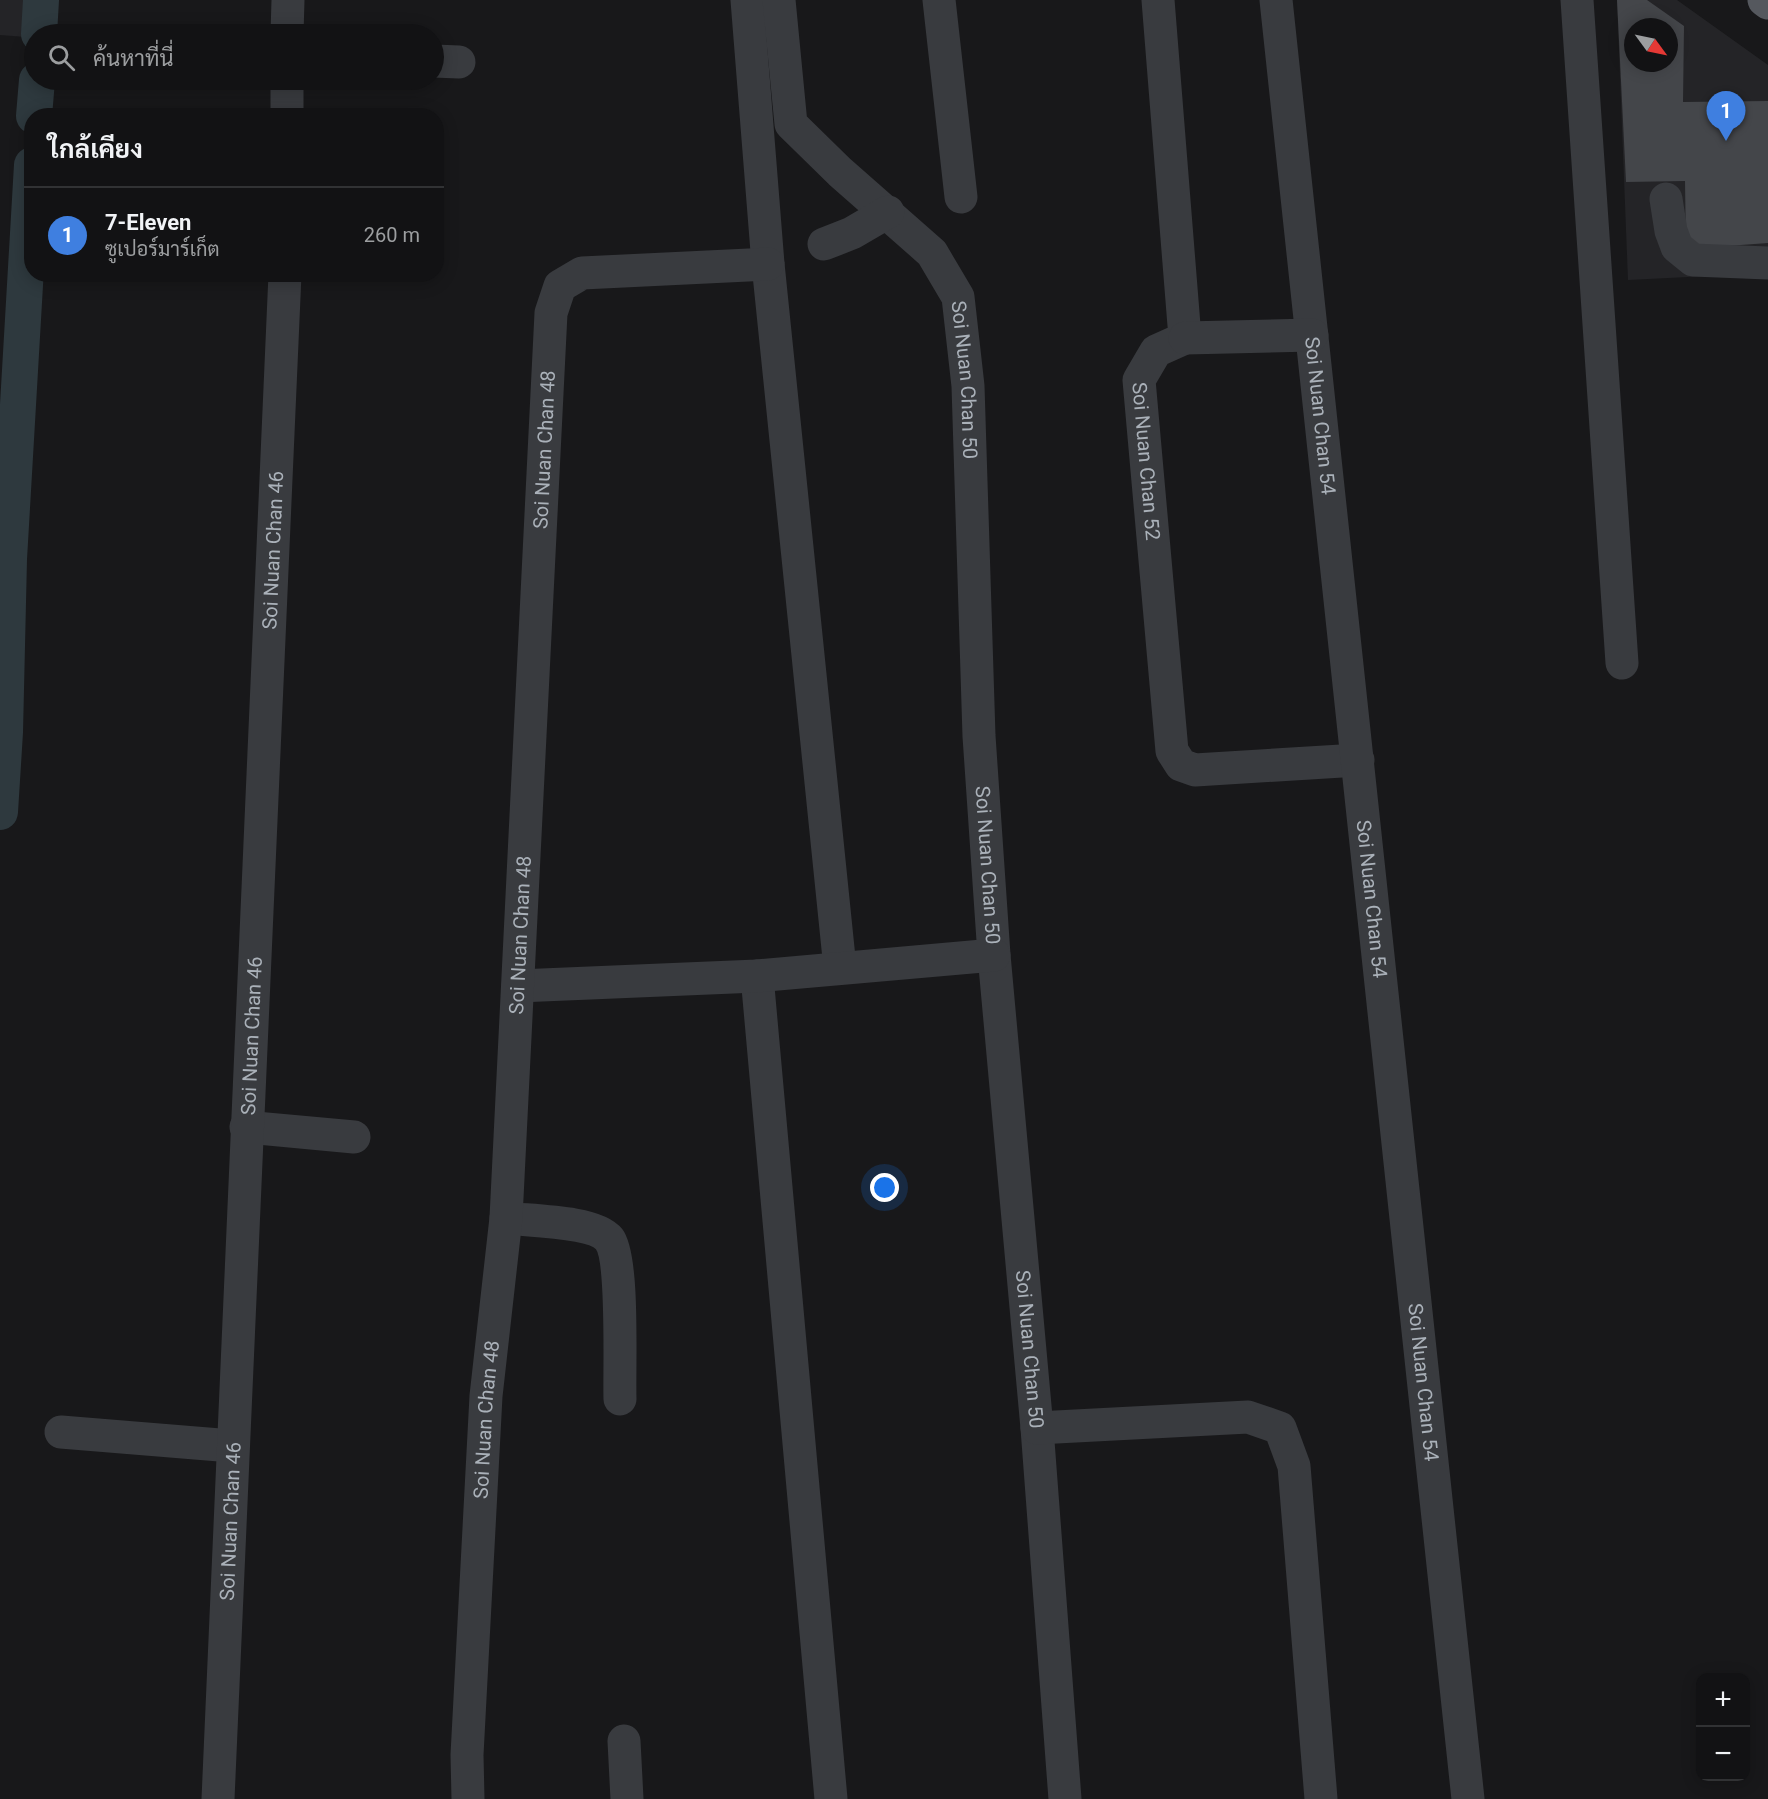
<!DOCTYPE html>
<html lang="th">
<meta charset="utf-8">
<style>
:root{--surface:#121214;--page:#1b1b1d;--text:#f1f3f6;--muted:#9c9ea0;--line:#313234;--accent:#f09939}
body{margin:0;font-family:Roboto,Sarabun,sans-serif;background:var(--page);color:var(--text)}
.controls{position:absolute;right:18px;bottom:18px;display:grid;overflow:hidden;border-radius:12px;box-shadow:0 3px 15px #0003}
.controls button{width:54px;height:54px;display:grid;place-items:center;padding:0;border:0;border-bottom:2px solid var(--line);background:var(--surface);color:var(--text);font:30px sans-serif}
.compass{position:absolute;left:1624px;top:18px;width:54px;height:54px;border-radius:50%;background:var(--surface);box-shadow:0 3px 15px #0003;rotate:123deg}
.you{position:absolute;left:885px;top:1188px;width:21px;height:21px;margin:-15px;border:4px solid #fff;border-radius:50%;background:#1a73e8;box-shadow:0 0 0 9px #1a73e833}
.badge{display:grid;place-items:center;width:39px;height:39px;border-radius:50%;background:var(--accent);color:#fff;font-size:20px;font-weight:700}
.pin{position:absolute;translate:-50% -50px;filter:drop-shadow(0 2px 3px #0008)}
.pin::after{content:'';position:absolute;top:32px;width:21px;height:18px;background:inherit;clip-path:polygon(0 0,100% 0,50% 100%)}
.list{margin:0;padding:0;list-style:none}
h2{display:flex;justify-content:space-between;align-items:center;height:78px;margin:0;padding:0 24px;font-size:26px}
h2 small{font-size:20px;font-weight:400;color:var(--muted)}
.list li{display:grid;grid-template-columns:39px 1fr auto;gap:18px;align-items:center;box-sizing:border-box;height:96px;padding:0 24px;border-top:2px solid var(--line)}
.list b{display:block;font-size:22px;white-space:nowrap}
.list p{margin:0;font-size:20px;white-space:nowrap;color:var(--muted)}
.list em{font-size:20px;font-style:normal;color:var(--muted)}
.icon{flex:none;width:33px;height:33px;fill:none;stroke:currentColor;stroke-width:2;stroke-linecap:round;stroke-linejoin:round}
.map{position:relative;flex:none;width:1768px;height:1799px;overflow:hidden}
.search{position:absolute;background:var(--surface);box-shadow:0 3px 15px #0003;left:24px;top:24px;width:420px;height:66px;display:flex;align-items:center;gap:15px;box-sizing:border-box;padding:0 21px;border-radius:33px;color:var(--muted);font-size:22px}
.panel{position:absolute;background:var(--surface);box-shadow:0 3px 15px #0003;left:24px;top:108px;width:420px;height:174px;border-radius:24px}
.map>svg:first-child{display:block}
</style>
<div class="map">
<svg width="1768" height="1799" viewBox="0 0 1768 1799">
<rect width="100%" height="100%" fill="#18181a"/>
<path fill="#242427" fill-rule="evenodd" d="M 0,0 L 30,0 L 26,37 L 0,35 Z
M 1617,0 L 1677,0 L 1768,65 L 1768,273 L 1628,280 ZM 1633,27 L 1669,27 L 1669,63 L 1633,63 Z"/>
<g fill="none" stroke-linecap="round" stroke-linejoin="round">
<path stroke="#2e393e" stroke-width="36" d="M 39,34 L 41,0
M 34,116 L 37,80
M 0,812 L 5,732 L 9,559 L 32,165"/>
</g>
<path fill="#44464a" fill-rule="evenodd" d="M 1617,0 L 1647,0 L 1684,26 L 1683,102 L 1768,101 L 1768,243 L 1686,249 L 1685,181 L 1626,182 ZM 1633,27 L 1669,27 L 1669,63 L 1633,63 Z"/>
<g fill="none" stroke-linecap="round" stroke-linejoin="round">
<g stroke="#393b3f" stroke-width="33">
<path d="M 747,0 L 768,264 L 840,968"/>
<path id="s1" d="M 779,0 L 791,124 L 840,172 L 932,253 L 958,297 L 968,386 L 979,736 L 994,955 L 1037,1428 L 1065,1799"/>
<path d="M 939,0 L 961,197"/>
<path id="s2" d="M 1158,0 L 1185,338 L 1156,351 L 1139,380 L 1172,751 L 1181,765 L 1195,770 L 1358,760"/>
<path id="s3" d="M 1276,0 L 1468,1799"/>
<path d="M 1577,0 L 1622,663"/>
<path d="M 287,34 L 288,0"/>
<path d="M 434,61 L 459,62"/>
<path d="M 287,116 L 287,80"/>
<path d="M 1666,199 L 1671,231 L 1677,247 L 1693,260 L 1768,263"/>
<path d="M 824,244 L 852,233 L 888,212"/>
<path d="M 1185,338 L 1312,335"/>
<path d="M 757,976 L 831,1799"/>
<path d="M 518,986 L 757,976 L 994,955"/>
<path d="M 246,1127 L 354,1137"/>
<path d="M 506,1218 C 529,1221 595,1221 609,1239 C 624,1258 619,1369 620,1399"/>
<path d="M 1037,1428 L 1248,1417 L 1280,1428 L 1294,1466 L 1321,1799"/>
<path d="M 61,1432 L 232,1446"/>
<path d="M 624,1741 L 627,1799"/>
<path id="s4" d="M 218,1799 L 285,274"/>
<path id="s5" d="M 468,1799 L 467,1755 L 486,1396 L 506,1218 L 551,313 L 560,286 L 582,273 L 768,264"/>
</g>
<path stroke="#55585e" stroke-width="33" d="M 1764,0 L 1768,3"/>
</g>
<g text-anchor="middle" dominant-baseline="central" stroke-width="5" stroke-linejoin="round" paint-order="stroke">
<g font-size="20" fill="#aab1b9" stroke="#131315">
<text stroke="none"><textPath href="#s1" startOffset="450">Soi Nuan Chan 50</textPath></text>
<text stroke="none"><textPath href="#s3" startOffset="418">Soi Nuan Chan 54</textPath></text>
<text stroke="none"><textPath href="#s5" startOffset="1352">Soi Nuan Chan 48</textPath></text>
<text stroke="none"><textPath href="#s2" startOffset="486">Soi Nuan Chan 52</textPath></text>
<text stroke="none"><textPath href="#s4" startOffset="1250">Soi Nuan Chan 46</textPath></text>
<text stroke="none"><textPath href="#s1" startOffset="936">Soi Nuan Chan 50</textPath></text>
<text stroke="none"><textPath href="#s3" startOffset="904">Soi Nuan Chan 54</textPath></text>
<text stroke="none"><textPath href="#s5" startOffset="866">Soi Nuan Chan 48</textPath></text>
<text stroke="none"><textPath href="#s4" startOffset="764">Soi Nuan Chan 46</textPath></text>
<text stroke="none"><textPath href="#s1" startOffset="1422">Soi Nuan Chan 50</textPath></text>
<text stroke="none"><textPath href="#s3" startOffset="1390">Soi Nuan Chan 54</textPath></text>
<text stroke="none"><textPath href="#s5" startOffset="380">Soi Nuan Chan 48</textPath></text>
<text stroke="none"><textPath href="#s4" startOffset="278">Soi Nuan Chan 46</textPath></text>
</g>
</g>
</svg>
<div class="controls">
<button>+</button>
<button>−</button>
</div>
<svg class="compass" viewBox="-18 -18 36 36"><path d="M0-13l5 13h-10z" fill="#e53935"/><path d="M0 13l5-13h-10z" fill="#9c9ea0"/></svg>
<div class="you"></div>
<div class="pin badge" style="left:1726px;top:141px;background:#3f7fe0">1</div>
<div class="search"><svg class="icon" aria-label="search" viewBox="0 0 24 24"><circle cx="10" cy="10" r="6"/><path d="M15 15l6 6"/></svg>ค้นหาที่นี่</div>
<section class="panel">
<h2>ใกล้เคียง<small></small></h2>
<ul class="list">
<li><span class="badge" style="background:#3f7fe0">1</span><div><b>7-Eleven</b><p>ซูเปอร์มาร์เก็ต</p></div><em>260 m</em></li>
</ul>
</section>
</div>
